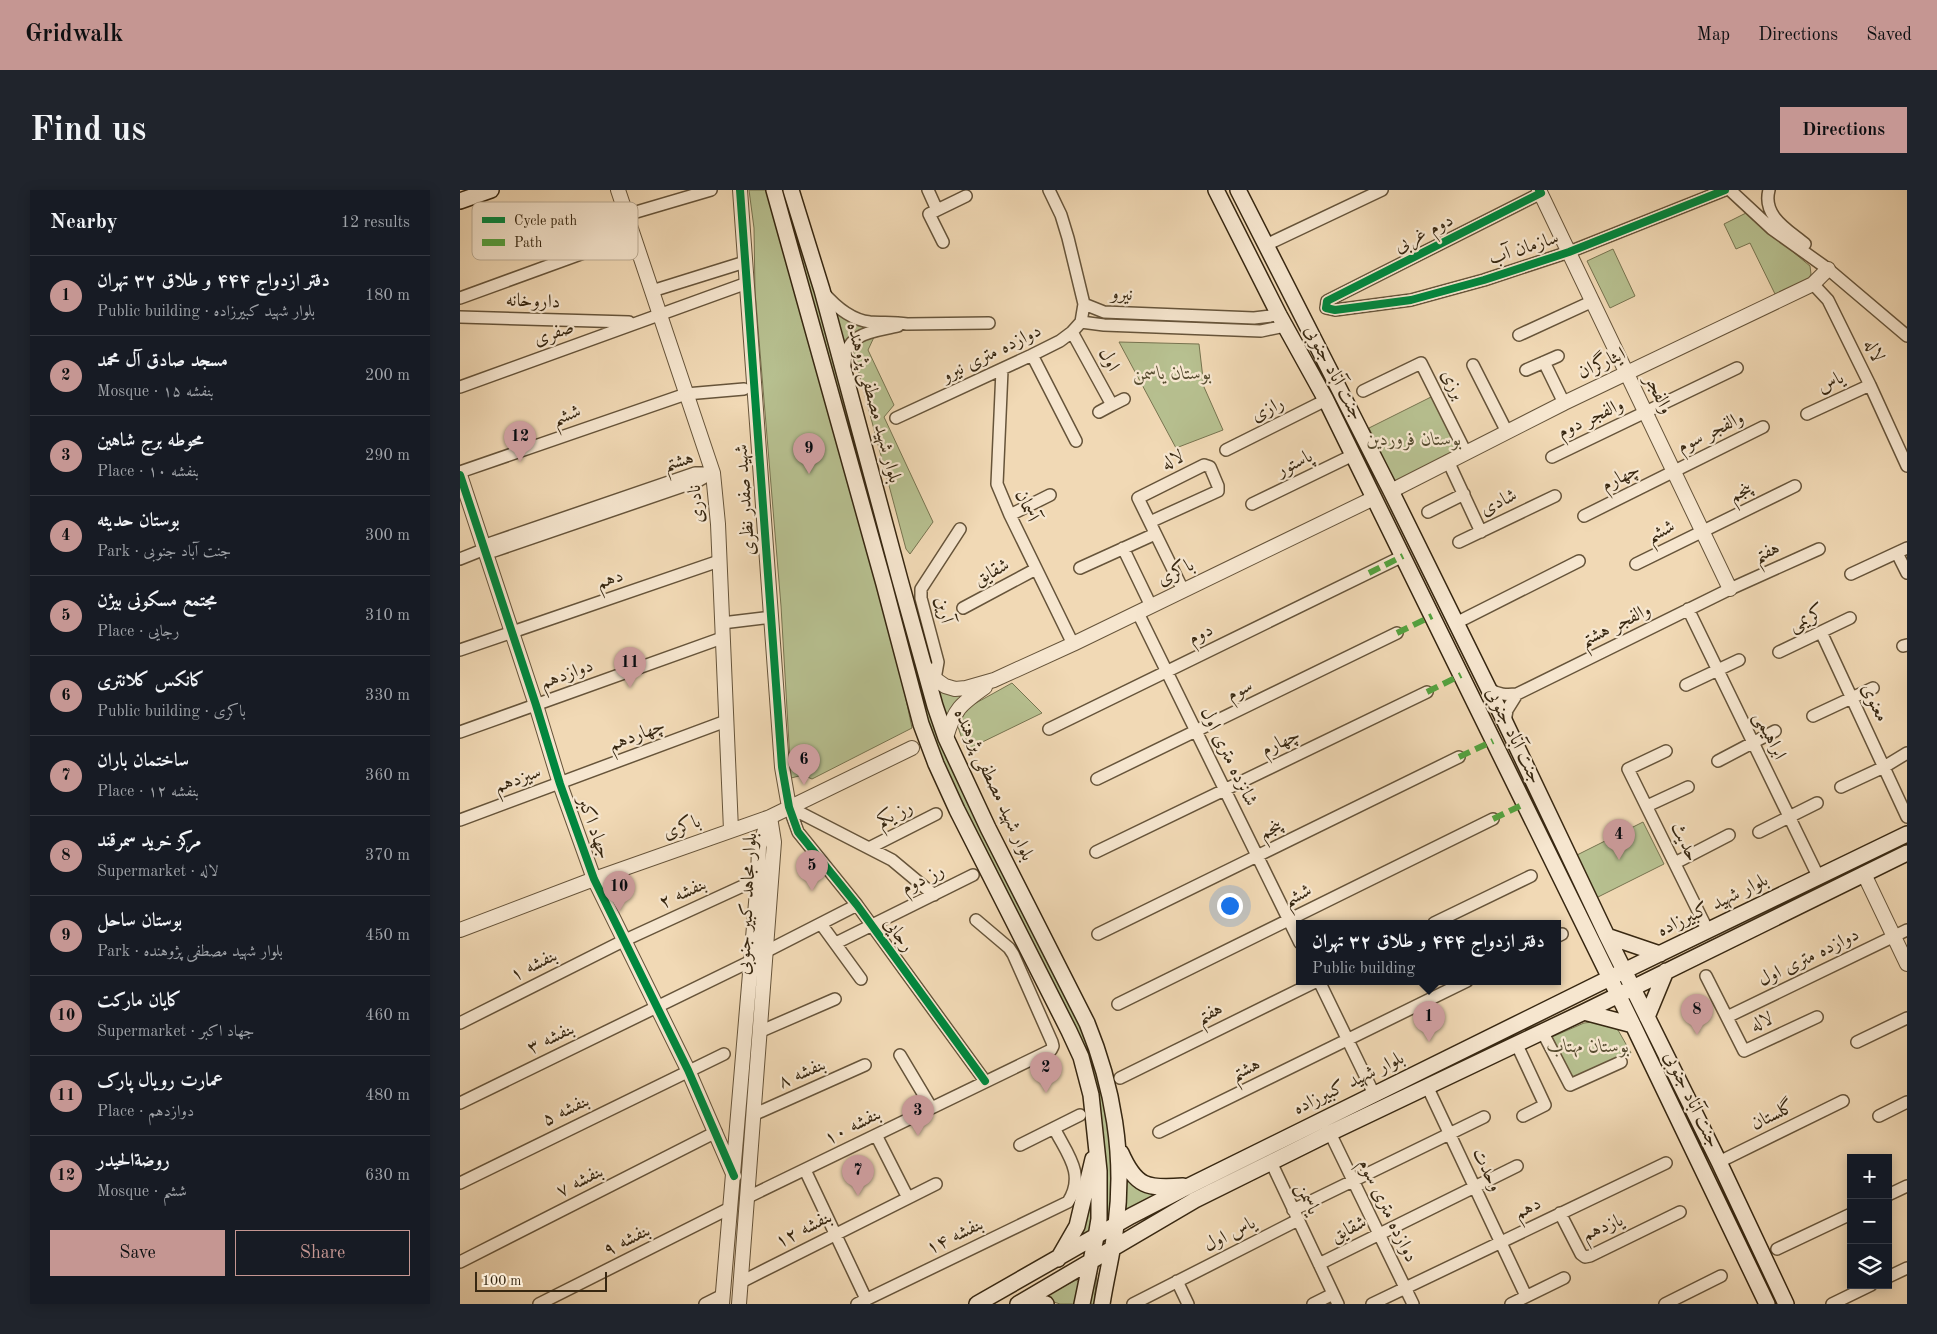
<!DOCTYPE html>
<meta charset="utf-8">
<style>
:root{--surface:#171b24;--page:#20242c;--text:#f1f3f6;--muted:#9ea1a6;--line:#363941;--accent:#c59692}
body{margin:0;font-family:"Old Standard TT",Amiri,serif;background:var(--page);color:var(--text)}
.controls{position:absolute;right:15px;bottom:15px;display:grid;overflow:hidden;border-radius:0px;box-shadow:0 2px 12px #0003}
.controls button{width:45px;height:45px;display:grid;place-items:center;padding:0;border:0;border-bottom:1px solid var(--line);background:var(--surface);color:var(--text);font:25px sans-serif}
.scale{position:absolute;left:15px;bottom:12px;width:132px;box-sizing:border-box;padding-left:5px;border:2px solid #372711;border-top:0;font-size:14px;line-height:18px;white-space:nowrap;color:#372711;-webkit-text-stroke:4px #f6e6cf;paint-order:stroke}
.you{position:absolute;left:769px;top:715px;width:18px;height:18px;margin:-12px;border:4px solid #fff;border-radius:50%;background:#1a73e8;box-shadow:0 0 0 8px #1a73e833}
.badge{display:grid;place-items:center;width:32px;height:32px;border-radius:50%;background:var(--accent);color:#111;font-size:16px;font-weight:700}
.pin{position:absolute;translate:-50% -41px;filter:drop-shadow(0 1px 2px #0008)}
.pin::after{content:'';position:absolute;top:26px;width:18px;height:15px;background:inherit;clip-path:polygon(0 0,100% 0,50% 100%)}
.popup{position:absolute;left:836px;top:730px;width:265px;height:65px;box-sizing:border-box;display:grid;place-content:center;border-radius:0px;background:var(--surface);filter:drop-shadow(0 1px 4px #0005);font-size:16px;white-space:nowrap;color:var(--muted)}
.popup b{font-size:19px;color:var(--text)}
.popup::after{content:'';position:absolute;left:50%;top:100%;margin-left:-10px;border:10px solid transparent;border-top-color:var(--surface)}
.list{margin:0;padding:0;list-style:none}
h2{display:flex;justify-content:space-between;align-items:center;height:65px;margin:0;padding:0 20px;font-size:21px}
h2 small{font-size:16px;font-weight:400;color:var(--muted)}
.list li{display:grid;grid-template-columns:32px 1fr auto;gap:15px;align-items:center;box-sizing:border-box;height:80px;padding:0 20px;border-top:1px solid var(--line)}
.list b{display:block;font-size:19px;white-space:nowrap}
.list p{margin:0;font-size:16px;white-space:nowrap;color:var(--muted)}
.list em{font-size:16px;font-style:normal;color:var(--muted)}
.actions{display:flex;gap:10px;padding:15px 20px}
.actions a{flex:1;padding:11px 0;border:1px solid var(--accent);border-radius:0px;text-align:center;font-size:18px;color:var(--accent)}
.actions .main{background:var(--accent);color:#111}
.icon{flex:none;width:28px;height:28px;fill:none;stroke:currentColor;stroke-width:2;stroke-linecap:round;stroke-linejoin:round}
.map{position:relative;flex:none;width:1447px;height:1114px;overflow:hidden;border-radius:0px}
header{display:flex;align-items:center;gap:30px;box-sizing:border-box;height:70px;padding:0 25px;background:var(--accent);color:#111}
header strong{font-size:24px}
nav{display:flex;gap:28px;margin-inline-start:auto;font-size:18px}
.intro{display:flex;align-items:center;justify-content:space-between;box-sizing:border-box;height:120px;padding:0 30px}
h1{margin:0;font-size:35px}
.button{padding:12px 22px;border-radius:0px;background:var(--accent);color:#111;font-size:18px;font-weight:700}
main{display:flex;gap:30px;padding:0 30px}
aside{flex:1;background:var(--surface);border-radius:0px;box-shadow:0 2px 12px #0003}
.map>svg:first-child{display:block}
</style>
<header>
<strong>Gridwalk</strong>
<nav><a>Map</a><a>Directions</a><a>Saved</a></nav>
</header>
<div class="intro"><h1>Find us</h1><a class="button">Directions</a></div>
<main>
<aside>
<h2>Nearby<small>12 results</small></h2>
<ul class="list">
<li><span class="badge">1</span><div><b>دفتر ازدواج ۴۴۴ و طلاق ۳۲ تهران</b><p>Public building · بلوار شهید کبیرزاده</p></div><em>180 m</em></li>
<li><span class="badge">2</span><div><b>مسجد صادق آل محمد</b><p>Mosque · بنفشه ۱۵</p></div><em>200 m</em></li>
<li><span class="badge">3</span><div><b>محوطه برج شاهین</b><p>Place · بنفشه ۱۰</p></div><em>290 m</em></li>
<li><span class="badge">4</span><div><b>بوستان حدیثه</b><p>Park · جنت آباد جنوبی</p></div><em>300 m</em></li>
<li><span class="badge">5</span><div><b>مجتمع مسکونی بیژن</b><p>Place · رجایی</p></div><em>310 m</em></li>
<li><span class="badge">6</span><div><b>کانکس کلانتری</b><p>Public building · باکری</p></div><em>330 m</em></li>
<li><span class="badge">7</span><div><b>ساختمان باران</b><p>Place · بنفشه ۱۲</p></div><em>360 m</em></li>
<li><span class="badge">8</span><div><b>مرکز خرید سمرقند</b><p>Supermarket · لاله</p></div><em>370 m</em></li>
<li><span class="badge">9</span><div><b>بوستان ساحل</b><p>Park · بلوار شهید مصطفی پژوهنده</p></div><em>450 m</em></li>
<li><span class="badge">10</span><div><b>کایان مارکت</b><p>Supermarket · جهاد اکبر</p></div><em>460 m</em></li>
<li><span class="badge">11</span><div><b>عمارت رویال پارک</b><p>Place · دوازدهم</p></div><em>480 m</em></li>
<li><span class="badge">12</span><div><b>روضةالحیدر</b><p>Mosque · ششم</p></div><em>630 m</em></li>
</ul>
<div class="actions"><a class="main">Save</a><a>Share</a></div>
</aside>
<div class="map">
<svg width="1447" height="1114" viewBox="0 0 1447 1114">
<rect width="100%" height="100%" fill="#f1d9b5"/>
<filter id="stains"><feTurbulence type="fractalNoise" baseFrequency=".004" numOctaves="4"/><feColorMatrix values="0 0 0 0 .2 0 0 0 0 .09 0 0 0 0 .02 0 0 0 .5 -.17"/></filter>
<radialGradient id="worn" r=".72"><stop offset=".6" stop-color="#630" stop-opacity="0"/><stop offset="1" stop-color="#630" stop-opacity=".3"/></radialGradient>
<path fill="#b7c090" stroke="#777450" d="M 289,0 L 308,0 L 434,452 L 452,538 L 352,589 L 343,585 L 331,588 L 321,416 L 295,101 L 294,38 Z
M 320,0 L 328,0 L 462,488 L 625,842 L 644,904 L 652,961 L 650,1028 L 648,1029 L 645,1027 L 635,900 L 468,540 Z
M 1286,23 L 1350,76 L 1351,84 L 1348,91 L 1316,106 L 1290,53 L 1276,59 L 1264,34 Z
M 1153,59 L 1175,106 L 1150,118 L 1127,71 Z
M 372,115 L 414,134 L 384,156 Z
M 415,145 L 408,160 L 434,215 L 424,227 L 473,332 L 450,364 L 446,359 L 393,161 L 398,151 Z
M 659,152 L 739,154 L 744,197 L 763,240 L 716,258 Z
M 973,206 L 1000,261 L 935,293 L 909,238 Z
M 475,492 L 508,501 L 487,535 Z
M 552,493 L 582,523 L 506,560 L 498,537 L 507,518 Z
M 1183,632 L 1204,674 L 1136,708 L 1115,666 Z
M 1140,831 L 1158,840 L 1171,863 L 1113,890 L 1092,847 L 1124,833 Z
M 666,979 L 703,1000 L 662,1023 Z
M 633,1001 L 631,1041 L 608,1056 Z
M 637,1083 L 634,1114 L 628,1114 L 633,1084 Z
M 616,1090 L 619,1092 L 616,1114 L 600,1114 L 582,1108 Z"/>
<g fill="none" stroke-linecap="round" stroke-linejoin="round">
<g stroke="#66543a" stroke-width="14">
<path id="minor" d="M 468,0 L 477,20
M 1270,0 L 1312,39 L 1368,79 L 1447,146
M 1309,0 C 1302,26 1328,40 1345,54
M 1081,3 L 867,111 L 866,118 L 875,120 L 951,110 L 1024,90 L 1109,62 L 1265,0
M 166,25 L 251,0
M 483,52 L 469,24 L 506,6
M 806,55 L 922,0
M 1353,94 L 1368,110 L 1410,195 L 1447,276
M 192,101 L 285,72
M 363,102 C 375,116 391,130 410,132 C 423,133 434,132 447,134 L 529,133
M 0,108 L 173,45
M 624,114 L 644,122 L 794,128 L 819,125
M 0,127 L 169,132
M 621,132 L 644,135 L 801,141 L 825,136
M 612,142 L 652,215 L 639,222
M 1059,145 L 1133,111
M 572,165 L 616,251
M 1084,172 L 1104,213
M 385,174 C 385,142 413,142 438,136
M 1013,175 L 1047,242
M 542,180 L 537,294 L 550,325 L 613,454
M 1066,180 L 1098,166
M 0,197 L 287,93
M 903,201 L 961,173 L 1006,263
M 652,215 L 664,209
M 1347,224 L 1410,195
M 436,228 L 572,165 L 600,151 L 612,142 L 621,132 L 624,114 L 608,48 L 601,25 L 589,0
M 766,260 L 866,210
M 1092,267 L 1277,178
M 988,271 L 1021,342
M 0,282 L 226,204 L 284,199
M 792,314 L 893,265
M 968,322 L 1004,304
M 550,325 L 590,305
M 1124,326 L 1303,237
M 690,332 L 758,301 L 758,296 L 750,277 L 744,275 L 678,308 L 723,400
M 999,352 L 1095,306
M 663,358 L 691,416
M 25,359 L 34,361 L 238,291 L 252,283
M 1437,363 L 1447,383
M 0,369 L 25,359 L 31,353 L 235,283 L 253,283
M 1176,374 L 1335,296
M 620,378 L 695,344
M 1391,384 L 1447,358
M 503,418 L 576,379
M 1228,419 L 1359,688
M 678,423 L 840,753
M 262,433 L 304,428
M 996,433 L 1119,371
M 1361,442 L 1447,627
M 1443,456 L 1447,455
M 0,460 L 259,371
M 1319,462 L 1390,428
M 475,489 L 478,472 L 461,408 L 461,399 L 500,339
M 1226,495 L 1279,470
M 1029,499 C 1039,505 1046,505 1057,504 L 1270,399 L 1359,359
M 1353,526 L 1413,498
M 1045,532 L 1047,520 L 1057,504
M 589,539 L 943,366
M 0,542 L 262,448
M 1206,561 L 1168,579 L 1248,741
M 1258,571 L 1315,541
M 637,589 L 937,443
M 1381,597 L 1424,577 L 1447,563
M 1187,616 L 1228,597
M 329,617 L 338,642 L 397,715 L 525,891
M 329,617 L 432,670 L 474,705
M 0,630 L 266,531
M 1299,642 L 1357,613
M 409,658 L 476,624
M 636,662 L 967,502
M 1215,673 L 1269,645
M 974,733 L 1071,686
M 361,734 L 401,789
M 638,744 L 999,567
M 1098,746 L 1102,744
M 376,753 L 513,685
M 305,762 L 397,715
M 1246,786 L 1284,861 L 1357,827
M 859,791 L 914,904
M 658,814 L 1033,629
M 1267,827 L 1447,740
M 0,833 L 163,751 L 298,689
M 1082,841 L 1110,895 L 1161,872
M 299,842 L 375,809
M 1397,852 L 1447,828
M 1056,853 L 1085,915 L 1063,926
M 440,865 L 471,917
M 660,888 L 857,791
M 967,896 L 1066,1106
M 0,913 L 291,771
M 293,925 L 405,875
M 1419,926 L 1447,912
M 594,938 L 620,925
M 699,942 L 1007,791
M 870,943 L 953,1114
M 416,945 L 448,1008
M 811,972 L 878,1114
M 1259,972 L 1383,911
M 345,980 L 406,1109
M 0,993 L 264,864
M 1428,1005 L 1447,996
M 286,1008 L 591,860 L 593,856 L 592,852 L 553,764 L 549,758 L 516,730
M 833,1020 L 1024,927
M 1100,1023 L 1121,1064 L 1125,1067 L 1130,1066 L 1220,1022
M 1317,1059 L 1391,1024
M 0,1072 L 256,942
M 859,1074 L 1057,976
M 1428,1087 L 1447,1078
M 717,1091 L 728,1114
M 281,1092 L 476,994
M 79,1114 L 270,1018
M 245,1114 L 263,1105
M 397,1114 L 608,1012 C 626,984 607,964 594,938 L 560,955
M 673,1114 L 838,1030
M 853,1114 L 873,1104
M 912,1114 L 1206,973
M 1051,1114 L 1104,1088
M 1205,1114 L 1261,1086
M 1372,1114 L 1411,1095"/>
</g>
<g stroke="#66543a" stroke-width="16">
<path id="tertiary" d="M 158,0 L 253,283 L 258,334 L 271,640
M 280,0 L 322,577 L 329,617
M 1079,0 L 1270,399
M 0,285 L 76,515 L 100,594 L 134,689 L 228,880 L 274,986
M 931,301 L 1104,213 L 1353,94 L 1368,79
M 466,478 L 475,489 L 485,496 L 495,499 L 506,498 L 534,490 L 613,454 L 914,308
M 486,548 C 494,519 501,514 525,497
M 1404,684 L 1447,774
M 0,740 L 134,689 L 310,627 L 452,558
M 262,1114 L 298,689 L 299,656 L 310,627
M 279,1114 L 314,652 L 310,627"/>
</g>
<g stroke="#372711" stroke-width="18">
<path id="secondary" d="M 314,0 L 424,394 L 461,534 L 476,574 L 497,620 L 609,841 L 621,867 L 631,905 L 639,981 L 639,1029 L 636,1047 L 622,1114
M 331,0 L 362,100 L 440,390 L 475,516 L 486,548 L 528,638 L 627,833 C 653,896 665,966 656,1035 C 653,1061 646,1088 642,1114
M 756,0 L 819,125 L 866,210 L 914,308 L 1173,835 L 1307,1114
M 778,0 L 931,301 L 1045,532 L 1147,746 L 1259,972 L 1326,1114
M 0,11 L 31,0
M 1147,746 L 1200,764
M 1124,822 L 1173,835
M 1187,827 L 1206,781
M 661,963 C 676,997 687,999 723,996
M 598,1069 L 617,1036 L 633,969
M 517,1114 L 671,1026 L 729,996 L 1164,781 L 1447,644
M 558,1114 L 735,1010 L 870,943 L 1124,822 L 1447,663
M 566,1114 L 579,1112 L 586,1114"/>
</g>
<use href="#minor" stroke="#f6e6cf" stroke-width="11"/>
<use href="#tertiary" stroke="#f6e6cf" stroke-width="14"/>
<use href="#secondary" stroke="#f6e6cf" stroke-width="15"/>
<path stroke="#53a33f" stroke-width="6" stroke-dasharray="12 6" stroke-linecap="butt" d="M 909,383 L 943,366
M 937,443 L 972,426
M 967,502 L 1001,485
M 999,567 L 1033,551
M 1033,629 L 1064,614"/>
<g stroke="#f6e6cf" stroke-width="11">
<path id="cycleway" d="M 280,0 L 322,577 L 329,617 L 338,642 L 397,715 L 525,891
M 1079,0 L 1081,3 L 867,111 L 866,118 L 875,120 L 951,110 L 1024,90 L 1109,62 L 1265,0
M 0,285 L 76,515 L 100,594 L 134,689 L 228,880 L 274,986"/>
</g>
<use href="#cycleway" stroke="#00873e" stroke-width="8"/>
</g>
<g text-anchor="middle" dominant-baseline="central" stroke-width="4.5" stroke-linejoin="round" paint-order="stroke">
<g font-size="19" fill="#372711" stroke="#f6e6cf">
<text transform="translate(964 44) rotate(-27)">دوم غربی</text>
<text transform="translate(1064 59) rotate(-18)">سازمان آب</text>
<text transform="translate(662 105) rotate(4)">نیرو</text>
<text transform="translate(73 112) rotate(2)">داروخانه</text>
<text transform="translate(94 144) rotate(-20)">صفری</text>
<text transform="translate(1413 161) rotate(63)">لاله</text>
<text transform="translate(532 164) rotate(-26)">دوازده متری نیرو</text>
<text transform="translate(648 170) rotate(61)">اول</text>
<text transform="translate(1142 174) rotate(-25)">ایثارگران</text>
<text transform="translate(873 183) rotate(62)">جنت آباد جنوبی</text>
<text transform="translate(1371 193) rotate(-25)">یاس</text>
<text transform="translate(992 195) rotate(64)">برزی</text>
<text transform="translate(1198 205) rotate(64)">والفجر</text>
<text transform="translate(413 213) rotate(75)">بلوار شهید مصطفی پژوهنده</text>
<text transform="translate(808 220) rotate(-26)">رازی</text>
<text transform="translate(107 226) rotate(-19)">ششم</text>
<text transform="translate(1131 229) rotate(-25)">والفجر دوم</text>
<text transform="translate(1251 243) rotate(-26)">والفجر سوم</text>
<text transform="translate(713 271) rotate(-27)">لاله</text>
<text transform="translate(219 272) rotate(-14)">هشتم</text>
<text transform="translate(835 274) rotate(-26)">پاستور</text>
<text transform="translate(1161 288) rotate(-27)">چهارم</text>
<text transform="translate(1281 303) rotate(-26)">پنجم</text>
<text transform="translate(286 310) rotate(-94)">شهید صفدر نظری</text>
<text transform="translate(1039 313) rotate(-26)">شادی</text>
<text transform="translate(237 314) rotate(-95)">نادری</text>
<text transform="translate(566 316) rotate(65)">آسمان</text>
<text transform="translate(1201 342) rotate(-26)">ششم</text>
<text transform="translate(1307 363) rotate(-25)">هفتم</text>
<text transform="translate(532 383) rotate(-28)">شقایق</text>
<text transform="translate(716 383) rotate(-26)">باکری</text>
<text transform="translate(150 390) rotate(-19)">دهم</text>
<text transform="translate(483 420) rotate(76)">آرین</text>
<text transform="translate(1347 429) rotate(-25)">کریمی</text>
<text transform="translate(1156 436) rotate(-26)">والفجر هشتم</text>
<text transform="translate(741 445) rotate(-26)">دوم</text>
<text transform="translate(107 485) rotate(-20)">دوازدهم</text>
<text transform="translate(780 501) rotate(-26)">سوم</text>
<text transform="translate(1414 513) rotate(65)">معنوی</text>
<text transform="translate(177 546) rotate(-21)">چهاردهم</text>
<text transform="translate(1053 546) rotate(64)">جنت آباد جنوبی</text>
<text transform="translate(1309 546) rotate(64)">ابراهیمی</text>
<text transform="translate(821 553) rotate(-26)">چهارم</text>
<text transform="translate(768 567) rotate(64)">شانزده متری اول</text>
<text transform="translate(58 590) rotate(-20)">سیزدهم</text>
<text transform="translate(533 595) rotate(65)">بلوار شهید مصطفی پژوهنده</text>
<text transform="translate(435 625) rotate(-27)">رز یکم</text>
<text transform="translate(133 638) rotate(70)">جهاد اکبر</text>
<text transform="translate(222 638) rotate(-20)">باکری</text>
<text transform="translate(811 640) rotate(-26)">پنجم</text>
<text transform="translate(1224 652) rotate(64)">حدیث</text>
<text transform="translate(463 690) rotate(-27)">رز دوم</text>
<text transform="translate(223 704) rotate(-25)">بنفشه ۲</text>
<text transform="translate(838 706) rotate(-26)">ششم</text>
<text transform="translate(288 714) rotate(-87)">بلوار مجاهد کبیر جنوبی</text>
<text transform="translate(1253 716) rotate(-26)">بلوار شهید کبیرزاده</text>
<text transform="translate(438 745) rotate(54)">رجایی</text>
<text transform="translate(1349 768) rotate(-26)">دوازده متری اول</text>
<text transform="translate(74 776) rotate(-27)">بنفشه ۱</text>
<text transform="translate(750 824) rotate(-26)">هفتم</text>
<text transform="translate(1302 833) rotate(-25)">لاله</text>
<text transform="translate(91 849) rotate(-26)">بنفشه ۳</text>
<text transform="translate(786 880) rotate(-26)">هشتم</text>
<text transform="translate(342 884) rotate(-24)">بنفشه ۸</text>
<text transform="translate(889 894) rotate(-26)">بلوار شهید کبیرزاده</text>
<text transform="translate(1231 910) rotate(64)">جنت آباد جنوبی</text>
<text transform="translate(106 921) rotate(-26)">بنفشه ۵</text>
<text transform="translate(1313 926) rotate(-26)">گلستان</text>
<text transform="translate(393 937) rotate(-27)">بنفشه ۱۰</text>
<text transform="translate(1026 980) rotate(64)">وحدت</text>
<text transform="translate(120 992) rotate(-27)">بنفشه ۷</text>
<text transform="translate(847 1009) rotate(65)">یاسمن</text>
<text transform="translate(1068 1019) rotate(-26)">دهم</text>
<text transform="translate(927 1021) rotate(64)">دوازده متری سوم</text>
<text transform="translate(1143 1038) rotate(-22)">یازدهم</text>
<text transform="translate(344 1040) rotate(-27)">بنفشه ۱۲</text>
<text transform="translate(889 1040) rotate(-26)">شقایق</text>
<text transform="translate(770 1045) rotate(-27)">یاس اول</text>
<text transform="translate(495 1047) rotate(-26)">بنفشه ۱۴</text>
<text transform="translate(167 1051) rotate(-27)">بنفشه ۹</text>
</g>
<g font-size="19" font-style="italic" fill="#574d31" stroke="#f6e6cf">
<text x="712" y="184">بوستان یاسمن</text>
<text x="954" y="250">بوستان فروردین</text>
<text x="1128" y="857">بوستان مهتاب</text>
</g>
</g>
<rect x="12" y="12" width="166" height="58" rx="8" fill="#f6e6cf" stroke="#bdad96" stroke-width="1"/>
<rect x="22" y="27" width="23" height="6" fill="#00873e"/>
<rect x="22" y="49" width="23" height="7" fill="#53a33f"/>
<g font-size="14" fill="#372711">
<text x="54" y="35">Cycle path</text>
<text x="54" y="57">Path</text>
</g>
<rect width="100%" height="100%" filter="url(#stains)"/>
<rect width="100%" height="100%" fill="url(#worn)"/>
</svg>
<div class="controls">
<button>+</button>
<button>−</button>
<button><svg class="icon" aria-label="layers" viewBox="0 0 24 24"><path d="M12 4l9 5-9 5-9-5zM3 14l9 5 9-5"/></svg></button>
</div>
<div class="scale">100 m</div>
<div class="you"></div>
<div class="pin badge" style="left:969px;top:852px">1</div>
<div class="popup"><b>دفتر ازدواج ۴۴۴ و طلاق ۳۲ تهران</b>Public building</div>
<div class="pin badge" style="left:586px;top:903px">2</div>
<div class="pin badge" style="left:458px;top:946px">3</div>
<div class="pin badge" style="left:1159px;top:670px">4</div>
<div class="pin badge" style="left:352px;top:701px">5</div>
<div class="pin badge" style="left:344px;top:595px">6</div>
<div class="pin badge" style="left:398px;top:1006px">7</div>
<div class="pin badge" style="left:1237px;top:845px">8</div>
<div class="pin badge" style="left:349px;top:284px">9</div>
<div class="pin badge" style="left:159px;top:722px">10</div>
<div class="pin badge" style="left:170px;top:498px">11</div>
<div class="pin badge" style="left:60px;top:272px">12</div>
</div>
</main>
